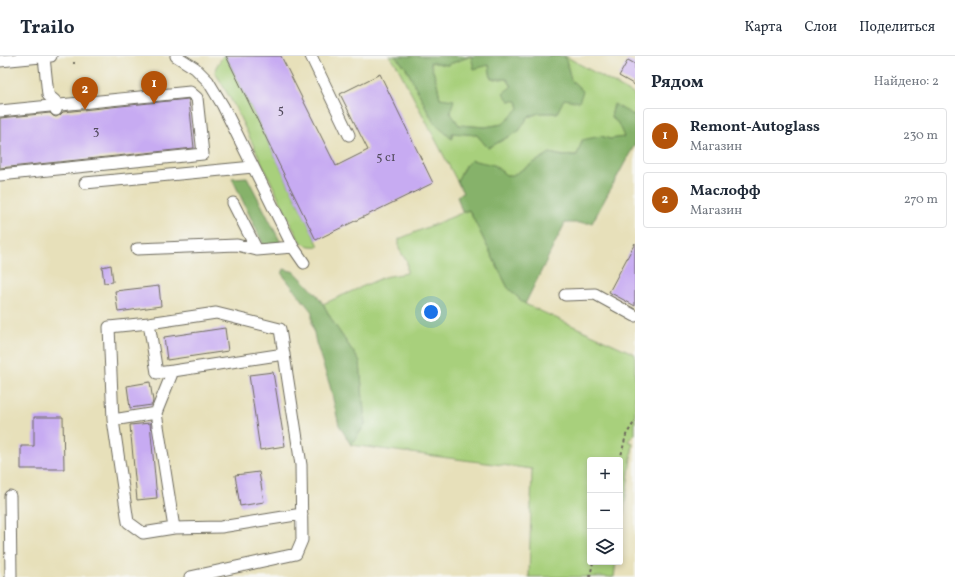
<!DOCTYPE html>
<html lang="ru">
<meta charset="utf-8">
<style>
:root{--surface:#fff;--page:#f2f2f3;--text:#1f2937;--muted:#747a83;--line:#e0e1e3;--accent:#b45309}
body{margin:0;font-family:Vollkorn,serif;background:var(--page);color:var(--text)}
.controls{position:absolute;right:12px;bottom:12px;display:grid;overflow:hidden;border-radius:4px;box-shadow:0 2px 6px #0003}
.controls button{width:36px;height:36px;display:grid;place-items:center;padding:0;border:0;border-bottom:1px solid var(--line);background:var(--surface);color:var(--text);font:20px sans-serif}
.you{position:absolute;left:431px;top:256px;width:14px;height:14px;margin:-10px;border:3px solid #fff;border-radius:50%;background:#1a73e8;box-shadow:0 0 0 6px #1a73e833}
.badge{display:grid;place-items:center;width:26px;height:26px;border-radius:50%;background:var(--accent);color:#fff;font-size:13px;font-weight:700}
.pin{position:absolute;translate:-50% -33px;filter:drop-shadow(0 1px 2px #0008)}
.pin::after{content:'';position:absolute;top:21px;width:14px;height:12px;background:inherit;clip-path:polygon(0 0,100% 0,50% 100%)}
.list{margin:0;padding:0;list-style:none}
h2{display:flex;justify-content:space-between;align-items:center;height:52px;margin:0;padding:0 16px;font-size:17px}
h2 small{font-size:13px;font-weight:400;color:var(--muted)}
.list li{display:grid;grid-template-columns:26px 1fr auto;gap:12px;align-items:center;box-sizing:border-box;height:56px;margin:0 8px 8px;padding:0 8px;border:1px solid var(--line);border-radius:4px}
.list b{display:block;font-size:15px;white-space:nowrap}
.list p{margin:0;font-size:13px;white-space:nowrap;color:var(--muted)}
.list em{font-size:13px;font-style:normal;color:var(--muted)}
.icon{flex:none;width:22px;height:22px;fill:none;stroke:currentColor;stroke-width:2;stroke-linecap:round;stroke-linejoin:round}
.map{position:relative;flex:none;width:635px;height:521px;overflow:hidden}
header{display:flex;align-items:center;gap:24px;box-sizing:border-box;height:56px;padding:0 20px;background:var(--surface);border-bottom:1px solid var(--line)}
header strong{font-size:19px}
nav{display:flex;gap:22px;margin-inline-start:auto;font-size:14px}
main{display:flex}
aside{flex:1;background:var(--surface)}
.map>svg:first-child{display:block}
</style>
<header>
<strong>Trailo</strong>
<nav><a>Карта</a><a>Слои</a><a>Поделиться</a></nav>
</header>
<main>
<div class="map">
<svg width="635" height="521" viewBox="0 0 635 521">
<rect width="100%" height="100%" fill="#f6f6f2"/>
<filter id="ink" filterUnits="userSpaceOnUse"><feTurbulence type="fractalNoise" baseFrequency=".025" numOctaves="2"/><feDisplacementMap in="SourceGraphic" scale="8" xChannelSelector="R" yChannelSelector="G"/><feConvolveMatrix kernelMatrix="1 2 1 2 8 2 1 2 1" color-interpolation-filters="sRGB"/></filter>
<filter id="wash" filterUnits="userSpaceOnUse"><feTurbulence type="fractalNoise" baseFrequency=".012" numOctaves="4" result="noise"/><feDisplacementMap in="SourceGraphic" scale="16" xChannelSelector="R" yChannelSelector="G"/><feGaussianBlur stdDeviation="0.9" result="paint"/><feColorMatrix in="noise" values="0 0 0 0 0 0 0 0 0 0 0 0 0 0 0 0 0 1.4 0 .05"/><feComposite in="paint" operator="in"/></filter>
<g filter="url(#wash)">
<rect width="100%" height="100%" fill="#e7e0ba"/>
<path fill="#a8d07b" stroke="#6a7e53" d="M 223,0 L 226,0 L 319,190 C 310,191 304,190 298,182 L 234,49 L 215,16 L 216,11 Z
M 389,0 L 395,0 L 406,12 L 434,67 L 452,83 L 452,77 L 477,79 L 488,92 L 519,75 L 528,61 L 539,57 L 557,57 L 563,43 L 583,35 L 571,24 L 565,0 L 635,39 L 635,60 L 614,49 L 611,61 L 618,67 L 625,81 L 610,83 L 601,80 C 580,97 578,104 550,97 L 513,120 L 506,119 L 494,109 L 465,110 L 457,125 L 396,8 Z
M 471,0 L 489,9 L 491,23 L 507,23 L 512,31 L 503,37 L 517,45 L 519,52 L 503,68 L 485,71 L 459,69 L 440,42 L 437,27 L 430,6 L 447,9 Z
M 469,154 L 508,232 L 525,248 L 635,298 L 635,378 L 628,385 L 633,387 L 620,485 L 620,404 L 590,404 L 590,506 L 616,506 L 614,521 L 529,521 L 532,413 L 351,389 L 365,369 L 360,306 L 333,266 L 323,248 L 384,221 L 407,217 L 407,206 L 399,193 L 399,183 Z"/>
<path fill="#86b26b" stroke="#586e4b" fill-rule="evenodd" d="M 395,0 L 565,0 L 571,24 L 583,35 L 579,46 L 564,43 L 557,57 L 539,57 L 528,61 L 519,75 L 488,92 L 477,79 L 452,77 L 452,83 L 434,67 L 406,12 ZM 471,0 L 474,13 L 489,9 L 491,23 L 507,23 L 512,30 L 503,37 L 509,45 L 517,45 L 519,52 L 503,68 L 485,71 L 459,69 L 450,56 L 454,44 L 440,42 L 437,27 L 430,6 L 447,9 Z
M 614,48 L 635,60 L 635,88 L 592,167 L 565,167 L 525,248 L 508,232 L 469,154 L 462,156 L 457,140 L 463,137 L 457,125 L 465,110 L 471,104 L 494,109 L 506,119 L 513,119 L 550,97 L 562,100 L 577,99 L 582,84 L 601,80 L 610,83 L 624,81 L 618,67 L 611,61 Z
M 247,121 L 281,187 L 264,190 L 232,122 Z
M 284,213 L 295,216 L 317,239 L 323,248 L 333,266 L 360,306 L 365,369 L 351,389 L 339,369 L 330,330 L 316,287 L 312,267 L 312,256 L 282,218 Z"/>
<g id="blocks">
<path fill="#c7abf2" d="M 226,0 L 281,0 L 336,110 L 368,94 L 340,38 L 380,18 L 433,127 L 316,184 Z
M 628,4 L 635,8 L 635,29 L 619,20 Z
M 188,43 L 189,45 L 194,92 L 0,112 L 0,62 L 50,57 L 53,60 L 56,61 L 60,59 L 63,56 Z
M 635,187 L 635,250 L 609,236 Z
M 111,209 L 113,226 L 104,227 L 102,211 Z
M 159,230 L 161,250 L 118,256 L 115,235 Z
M 225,272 L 228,295 L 167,304 L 164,281 Z
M 273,316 L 285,390 L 260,394 L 249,319 Z
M 150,326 L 153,345 L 152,349 L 130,352 L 127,330 Z
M 34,361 L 63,361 L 64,413 L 21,413 L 21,390 L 34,390 Z
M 150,367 L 157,442 L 137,444 L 130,369 Z
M 259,416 L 264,446 L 240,450 L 235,419 Z"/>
</g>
</g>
<g filter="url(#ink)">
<use href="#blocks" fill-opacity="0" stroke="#6d6a5d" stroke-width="1"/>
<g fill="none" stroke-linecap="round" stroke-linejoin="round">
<g stroke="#6d6a5d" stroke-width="13">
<path id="minor" d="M 176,0 L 195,12 L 208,25 L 223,50 L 293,191 L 304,207
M 311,0 L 349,79
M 44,1 L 48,39 L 55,45 L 56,54
M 0,5 L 51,0
M 0,55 L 190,36 L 197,42 L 203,98 L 0,119
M 85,127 L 253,111
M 233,147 L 257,194
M 137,193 L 237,189 L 257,194 L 293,191
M 565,239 L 595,238 L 635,260
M 149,267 L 157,317 L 173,315
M 284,298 L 173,315 L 156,357 L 174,472 L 221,471 L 302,458
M 113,364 L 156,357
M 10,440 L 11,521
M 174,472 L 143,477 L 128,466 L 113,364 L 109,271 L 149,267 L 216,257 L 280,273 L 301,409 L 302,484 L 296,498 L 190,521"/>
</g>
<path stroke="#6d6a5d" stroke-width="2" stroke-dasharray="3 3" stroke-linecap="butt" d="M 74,6 L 74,8
M 620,404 L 626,379 L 635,365
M 590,521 L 593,506"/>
<use href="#minor" stroke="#fff" stroke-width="11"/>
</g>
</g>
<g text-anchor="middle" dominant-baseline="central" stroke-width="4" stroke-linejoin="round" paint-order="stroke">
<g font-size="13" fill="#524b5d">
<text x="281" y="55">5</text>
<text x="96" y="76">3</text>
<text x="386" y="102">5 с1</text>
</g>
</g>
</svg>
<div class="controls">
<button>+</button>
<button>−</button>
<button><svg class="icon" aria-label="layers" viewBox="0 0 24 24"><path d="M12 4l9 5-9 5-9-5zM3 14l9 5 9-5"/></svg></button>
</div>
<div class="you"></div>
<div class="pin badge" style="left:154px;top:48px">1</div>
<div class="pin badge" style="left:85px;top:54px">2</div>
</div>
<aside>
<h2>Рядом<small>Найдено: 2</small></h2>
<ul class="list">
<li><span class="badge">1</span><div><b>Remont-Autoglass</b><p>Магазин</p></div><em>230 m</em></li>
<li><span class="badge">2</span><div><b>Маслофф</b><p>Магазин</p></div><em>270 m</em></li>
</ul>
</aside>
</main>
